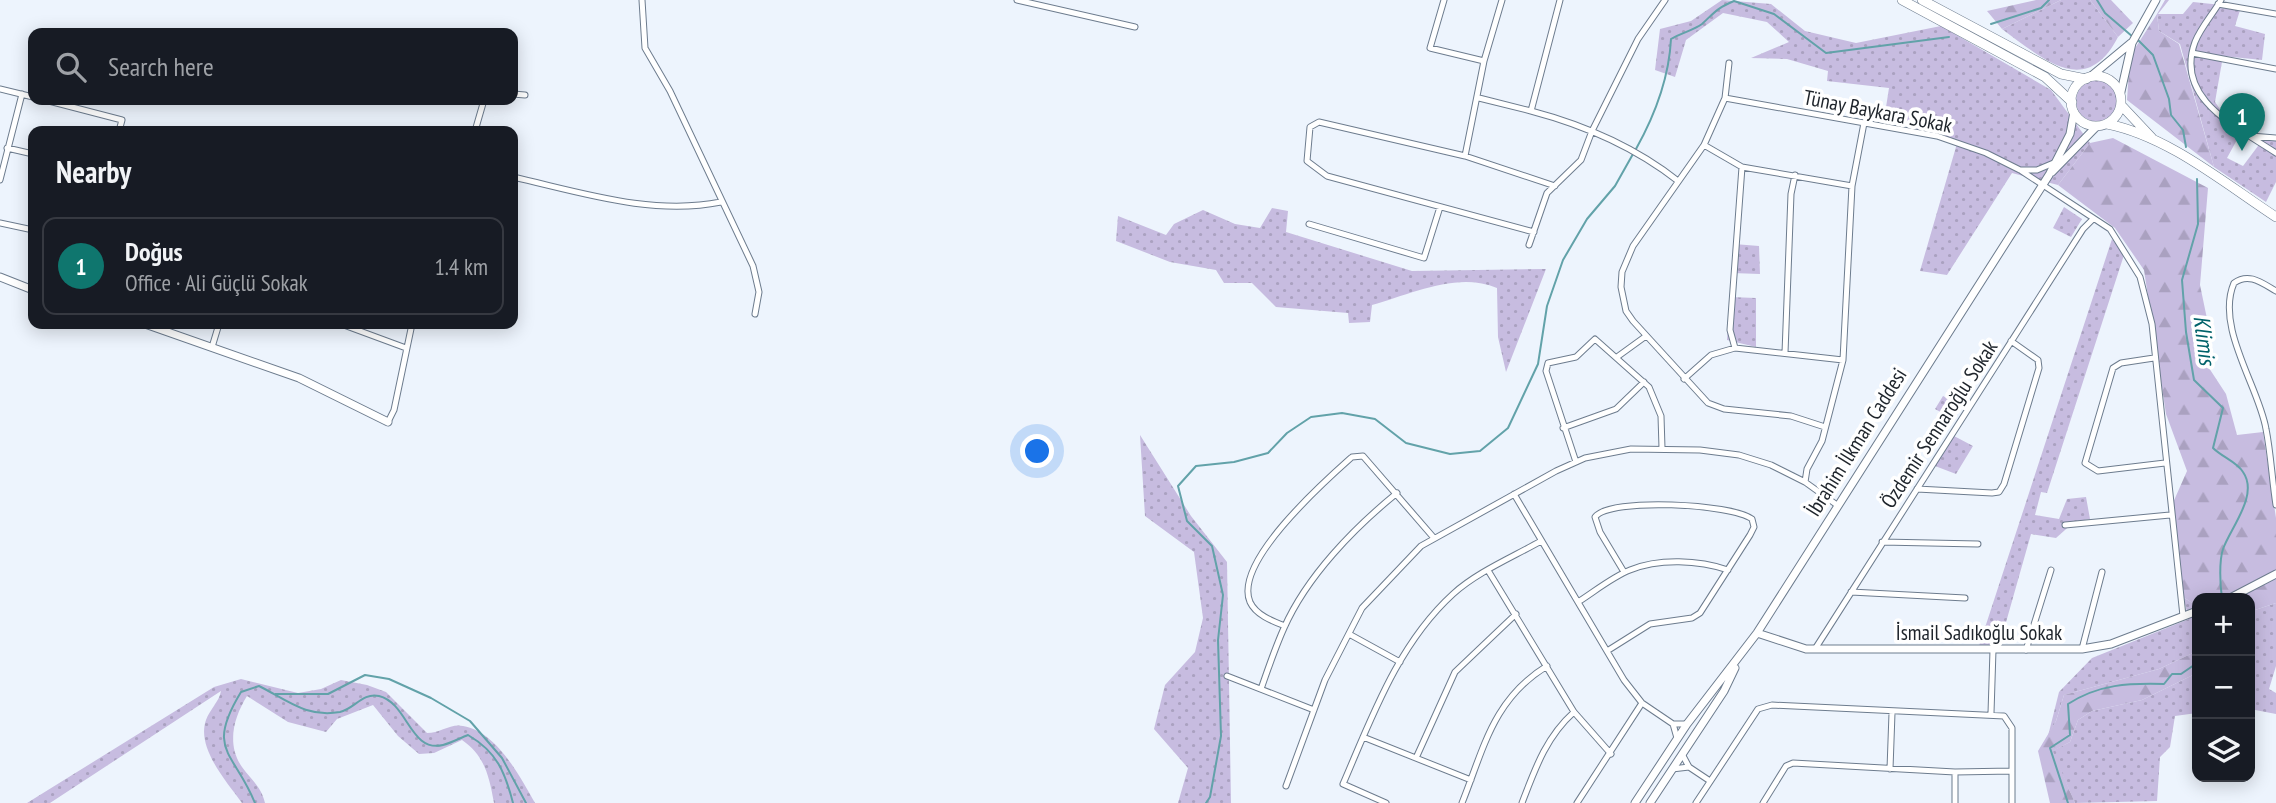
<!DOCTYPE html>
<meta charset="utf-8">
<style>
:root{--surface:#171b24;--page:#20242c;--text:#f1f3f6;--muted:#9ea1a6;--line:#363941;--accent:#0f766e}
body{margin:0;font-family:"PT Sans Narrow",sans-serif;background:var(--page);color:var(--text)}
.controls{position:absolute;right:21px;bottom:21px;display:grid;overflow:hidden;border-radius:14px;box-shadow:0 4px 18px #0003}
.controls button{width:63px;height:63px;display:grid;place-items:center;padding:0;border:0;border-bottom:2px solid var(--line);background:var(--surface);color:var(--text);font:35px sans-serif}
.you{position:absolute;left:1038px;top:452px;width:24px;height:24px;margin:-18px;border:5px solid #fff;border-radius:50%;background:#1a73e8;box-shadow:0 0 0 10px #1a73e833}
.badge{display:grid;place-items:center;width:46px;height:46px;border-radius:50%;background:var(--accent);color:#fff;font-size:23px;font-weight:700}
.pin{position:absolute;translate:-50% -58px;filter:drop-shadow(0 2px 4px #0008)}
.pin::after{content:'';position:absolute;top:37px;width:24px;height:21px;background:inherit;clip-path:polygon(0 0,100% 0,50% 100%)}
.list{margin:0;padding:0;list-style:none}
h2{display:flex;justify-content:space-between;align-items:center;height:91px;margin:0;padding:0 28px;font-size:30px}
h2 small{font-size:23px;font-weight:400;color:var(--muted)}
.list li{display:grid;grid-template-columns:46px 1fr auto;gap:21px;align-items:center;box-sizing:border-box;height:98px;margin:0 14px 14px;padding:0 14px;border:2px solid var(--line);border-radius:14px}
.list b{display:block;font-size:26px;white-space:nowrap}
.list p{margin:0;font-size:23px;white-space:nowrap;color:var(--muted)}
.list em{font-size:23px;font-style:normal;color:var(--muted)}
.icon{flex:none;width:38px;height:38px;fill:none;stroke:currentColor;stroke-width:2;stroke-linecap:round;stroke-linejoin:round}
.map{position:relative;flex:none;width:2276px;height:803px;overflow:hidden}
.search{position:absolute;background:var(--surface);box-shadow:0 4px 18px #0003;left:28px;top:28px;width:490px;height:77px;display:flex;align-items:center;gap:18px;box-sizing:border-box;padding:0 24px;border-radius:14px;color:var(--muted);font-size:26px}
.panel{position:absolute;background:var(--surface);box-shadow:0 4px 18px #0003;left:28px;top:126px;width:490px;height:203px;border-radius:14px}
.map>svg:first-child{display:block}
</style>
<div class="map">
<svg width="2276" height="803" viewBox="0 0 2276 803">
<defs>
<pattern id="grass-dots" width="8" height="8" patternUnits="userSpaceOnUse" patternTransform="scale(1.75)"><rect width="8" height="8" fill="#c7bce0"/><path d="M2 2h.1M6 6h.1" fill="none" stroke="#aaa1c0" stroke-width="1.8" stroke-linecap="round"/></pattern>
<pattern id="forest-firs" width="22" height="20" patternUnits="userSpaceOnUse" patternTransform="scale(1.75)"><rect width="22" height="20" fill="#c7bce0"/><path d="M5 1l3.5 6h-7zM16 11l3.5 6h-7z" fill="#aaa1c0"/></pattern>
</defs>
<rect width="100%" height="100%" fill="#edf4fd"/>
<path fill="url(#grass-dots)" d="M 1722,0 L 1771,4 L 1805,31 L 1856,43 L 1941,26 L 2051,90 L 2090,143 L 2058,185 L 2012,173 L 1947,275 L 1920,271 L 1958,140 L 1884,120 L 1889,88 L 1827,81 L 1828,71 L 1787,59 L 1751,58 L 1789,42 L 1767,22 L 1723,13 L 1686,40 L 1675,77 L 1655,70 L 1660,29 L 1691,21 Z
M 2061,0 L 2090,0 L 2118,37 C 2086,99 2043,59 2002,29 Z
M 2165,0 L 2169,0 L 2158,14 L 2183,14 L 2193,2 L 2241,7 L 2235,26 L 2265,34 L 2262,60 L 2223,56 L 2215,102 L 2239,136 L 2227,158 L 2243,166 L 2264,138 L 2276,141 L 2276,182 L 2266,202 L 2214,167 L 2180,44 L 2159,31 L 2157,14 Z
M2076 101a21 21 0 1 1 42 0a21 21 0 1 1-42 0Z
M 2064,207 L 2082,219 L 2071,237 L 2053,228 Z
M 1272,208 L 1288,211 L 1286,232 L 1412,271 L 1546,269 L 1506,372 L 1498,337 L 1497,288 C 1458,271 1411,294 1372,305 L 1370,322 L 1349,323 L 1348,313 L 1276,307 L 1252,283 L 1224,283 L 1216,270 L 1170,262 L 1116,241 L 1118,216 L 1166,235 L 1174,224 L 1203,210 L 1235,224 L 1260,228 Z
M 2112,239 L 2124,255 L 2047,493 L 2041,492 L 2035,515 L 2059,519 L 2067,499 L 2086,497 L 2090,519 L 2074,522 L 2056,538 L 2031,534 L 1999,647 L 1979,646 Z
M 1734,244 L 1759,246 L 1760,274 L 1732,273 Z
M 1730,297 L 1756,298 L 1756,347 L 1727,340 Z
M 1943,396 L 1962,406 L 1953,419 L 1935,409 Z
M 1140,435 L 1191,516 L 1227,562 L 1231,803 L 1178,803 L 1188,768 L 1154,729 L 1165,685 L 1195,652 L 1203,618 L 1194,552 L 1145,516 Z
M 1954,436 L 1973,446 L 1956,474 L 1935,466 Z
M 2183,597 L 2197,606 L 2197,651 L 2159,669 L 2064,695 L 2056,721 L 2048,736 L 2059,692 L 2092,658 L 2189,619 Z
M 2276,603 L 2276,666 L 2269,689 L 2276,693 L 2276,714 L 2250,709 L 2250,624 L 2255,610 Z
M 2197,673 L 2197,713 L 2175,716 L 2170,747 L 2160,757 L 2157,801 L 2075,803 L 2052,751 L 2070,742 L 2078,720 L 2092,711 L 2142,700 Z
M 241,679 L 298,693 L 321,689 L 341,680 L 367,685 L 386,692 L 427,733 C 440,733 451,723 463,726 C 497,732 519,775 535,803 L 494,803 C 489,776 485,756 462,740 L 434,753 L 419,754 L 398,736 L 373,705 L 337,719 L 326,732 L 288,722 L 247,696 C 234,717 226,744 242,767 C 252,781 261,786 265,803 L 242,803 C 227,782 196,748 206,720 C 210,709 219,702 221,691 L 50,803 L 27,803 L 214,687 Z"/>
<path fill="url(#forest-firs)" d="M 2036,0 L 2061,0 L 2002,29 L 1987,11 Z
M 2090,0 L 2111,0 L 2133,23 L 2118,37 Z
M 2157,14 L 2159,31 L 2179,44 L 2214,167 L 2127,100 L 2130,56 Z
M 2113,138 L 2208,188 L 2200,285 L 2211,338 L 2209,368 L 2226,394 L 2237,435 L 2263,432 L 2276,518 L 2276,603 L 2255,610 L 2250,624 L 2250,598 L 2197,598 L 2197,606 L 2183,597 L 2172,505 L 2187,471 L 2166,414 L 2144,270 L 2115,228 L 2058,185 L 2090,143 Z
M 2197,651 L 2197,673 L 2142,700 L 2092,711 L 2078,720 L 2070,742 L 2053,751 L 2075,803 L 2050,803 L 2038,751 L 2056,721 L 2064,695 L 2159,669 Z"/>
<g fill="none" stroke-linecap="round" stroke-linejoin="round">
<path stroke="#62a2a9" stroke-width="2" d="M 2097,0 L 2105,13 L 2133,37
M 1991,24 L 2041,8 L 2049,0
M 2138,40 L 2153,55 L 2169,99 L 2171,115 L 2183,130 L 2186,147
M 1636,149 C 1655,115 1669,78 1671,39 C 1681,33 1694,30 1702,24 C 1715,12 1717,8 1734,1 L 1774,14 L 1826,53 L 1949,37
M 2197,179 L 2198,224 L 2182,280 L 2186,332 L 2194,380 L 2223,408 L 2213,448 C 2222,457 2237,462 2243,472 C 2259,495 2231,527 2223,549 C 2219,561 2220,585 2222,598
M 276,694 L 328,694 L 365,675 L 389,679 L 431,698 L 470,721 L 502,758 L 526,803
M 255,803 C 234,751 205,751 241,692 L 259,686 C 287,700 306,718 340,712 C 354,709 363,692 379,696 C 408,703 410,753 443,745 C 451,743 460,738 468,735 C 497,752 505,772 513,803
M 1206,803 L 1210,797 L 1221,736 L 1218,640 L 1223,595 L 1212,546 L 1187,521 L 1178,486 L 1196,466 L 1234,462 L 1268,453 L 1287,433 L 1311,417 L 1342,413 L 1375,419 L 1406,443 L 1450,454 L 1480,451 L 1508,428 L 1538,364 L 1547,306 L 1563,260 L 1587,219 L 1615,186 L 1633,154
M 2068,803 L 2050,748 L 2070,735 L 2068,704 C 2099,684 2129,683 2164,684 L 2172,674 L 2181,674 L 2197,663"/>
<g stroke="#6d7c8e" stroke-width="7">
<path id="minor" d="M 642,0 L 645,48 L 670,91 L 753,266 L 759,292 L 755,314
M 1017,0 L 1135,27
M 1444,0 L 1430,48 L 1484,61
M 1560,0 L 1531,111 C 1584,125 1635,147 1678,181
M 2221,0 C 2213,14 2201,27 2195,42 C 2174,99 2237,127 2276,153
M 2218,4 L 2276,14
M 2192,53 L 2276,69
M 1729,63 L 1725,98 L 1704,145 L 1742,167 L 1852,186
M 0,89 L 33,97
M 513,94 L 525,95
M 1479,98 L 1531,111
M 1725,98 L 1937,136 L 1986,153 L 2020,170 L 2110,229 L 2140,277 L 2152,324 L 2183,616
M 45,100 L 122,120 L 119,131
M 475,131 L 484,100
M 2251,136 L 2276,138
M 1704,145 L 1633,246 L 1622,272 L 1621,287 L 1626,311 L 1633,321 L 1708,403 L 1724,409 L 1791,416 L 1825,427
M 7,148 L 33,154
M 1465,156 L 1484,61 L 1502,0
M 2020,170 L 2037,170 L 2056,162
M 513,177 C 580,192 652,216 721,202
M 0,180 L 22,94
M 0,223 L 33,230
M 1309,224 L 1424,258 L 1440,207
M 1534,232 L 1327,176 L 1307,161 L 1310,127 L 1319,122 L 1465,156 L 1555,186
M 1529,245 L 1547,193 L 1581,160 L 1592,131 L 1638,39 L 1665,0
M 2276,291 C 2262,283 2249,272 2234,283 C 2215,327 2259,387 2266,429 C 2271,454 2272,480 2276,505
M 341,324 L 406,348
M 212,347 L 219,324
M 1735,348 L 1730,330 L 1742,167
M 1785,353 L 1791,194 L 1795,175
M 1617,357 L 1646,336
M 2154,358 L 2121,363 L 2113,368 L 2085,463 L 2098,471 L 2165,463
M 1684,379 L 1711,355 L 1735,348 L 1843,360
M 388,422 L 394,410 L 412,324
M 1563,428 L 1616,409 L 1644,382
M 1576,462 L 1546,371 L 1548,363 L 1576,357 L 1595,339 L 1649,387 L 1661,416 L 1662,448
M 1805,482 L 1807,469 L 1822,441 L 1843,360 L 1852,186 L 1864,123
M 1917,489 L 1992,493 L 1999,492 L 2004,484 L 2039,368 L 2038,360 L 2011,341
M 1514,494 L 1624,680 L 1642,703 L 1673,724
M 2065,525 L 2170,515
M 1882,542 L 1978,544
M 1489,572 L 1574,712 L 1611,754
M 1851,592 L 1965,598
M 1578,602 C 1594,592 1612,577 1630,570 C 1659,558 1699,560 1728,570
M 1285,626 C 1272,621 1256,615 1250,602 C 1233,562 1325,481 1352,457 L 1363,456 L 1434,538
M 1349,634 L 1400,662
M 1815,649 L 2083,229 L 2093,219
M 2082,649 L 2102,572
M 2026,650 L 2051,570
M 1607,651 L 1650,624 L 1692,618 L 1700,613 L 1750,535 L 1754,527 L 1752,519 C 1732,504 1610,497 1595,517 L 1600,532 L 1624,572
M 1227,676 L 1314,710
M 1261,689 C 1268,669 1275,648 1284,628 C 1307,576 1354,528 1397,493
M 1991,713 L 1993,650
M 1363,737 L 1471,780
M 1677,738 L 1673,724 L 1687,724
M 1416,758 L 1455,672 L 1516,614
M 1689,767 L 1710,781
M 1672,769 L 1689,767 L 1682,754
M 1890,769 L 1892,713
M 1286,786 L 1325,680 L 1362,608 L 1421,546 L 1556,471 L 1585,458 L 1631,449 L 1700,450 L 1739,455 L 1771,465 L 1805,482 L 1837,505
M 1386,803 L 1343,784 C 1372,717 1398,644 1453,594 C 1477,572 1513,557 1541,541
M 1462,803 C 1484,748 1493,699 1547,666
M 1522,803 C 1535,769 1546,737 1574,712
M 1577,803 L 1642,703
M 1696,803 L 1758,709 L 1772,705 L 2004,716 L 2012,728 L 2012,803
M 1763,803 L 1786,766 L 1793,763 L 1955,772 L 2012,771
M 1955,803 L 1955,772"/>
</g>
<g stroke="#6d7c8e" stroke-width="9">
<path id="tertiary" d="M 2090,77 L 2131,43
M 2120,96 L 2132,43 L 2156,0
M 2052,172 L 2097,126
M 0,277 L 33,290
M 145,324 L 299,378 L 388,422
M 2230,598 L 2276,574
M 1757,633 L 1806,649 L 2082,649 L 2111,644 L 2197,611
M 1635,803 L 1687,724 L 1757,633 L 2049,175 L 2070,134 L 2074,112
M 1650,803 L 1724,691 L 1735,668"/>
</g>
<g stroke="#6d7c8e" stroke-width="10">
<path id="primary" d="M2071 101a25 25 0 1 1 50 0a25 25 0 1 1-50 0Z
M 2121,105 L 2152,138
M 2107,124 C 2168,136 2224,183 2276,217"/>
</g>
<g stroke="#6d7c8e" stroke-width="10">
<path id="trunk" d="M 1902,0 L 2045,77 L 2072,102
M 1922,0 L 2061,74 L 2086,79"/>
</g>
<use href="#minor" stroke="#fff" stroke-width="5"/>
<use href="#tertiary" stroke="#fff" stroke-width="7"/>
<use href="#primary" stroke="#fff" stroke-width="9"/>
<use href="#trunk" stroke="#fff" stroke-width="9"/>
</g>
<g text-anchor="middle" dominant-baseline="central" stroke-width="7" stroke-linejoin="round" paint-order="stroke">
<g font-size="21" fill="#1e242b" stroke="#fff">
<text transform="translate(1878 111) rotate(11)">Tünay Baykara Sokak</text>
<text transform="translate(1939 424) rotate(-57)">Özdemir Sennaroğlu Sokak</text>
<text transform="translate(1856 442) rotate(-58)">İbrahim İlkman Caddesi</text>
<text x="1979" y="632">İsmail Sadıkoğlu Sokak</text>
</g>
<g font-size="23" font-style="italic" fill="#01626a" stroke="#fff">
<text transform="translate(2205 340) rotate(83)">Klimis</text>
</g>
</g>
</svg>
<div class="controls">
<button>+</button>
<button>−</button>
<button><svg class="icon" aria-label="layers" viewBox="0 0 24 24"><path d="M12 4l9 5-9 5-9-5zM3 14l9 5 9-5"/></svg></button>
</div>
<div class="you"></div>
<div class="pin badge" style="left:2242px;top:151px">1</div>
<div class="search"><svg class="icon" aria-label="search" viewBox="0 0 24 24"><circle cx="10" cy="10" r="6"/><path d="M15 15l6 6"/></svg>Search here</div>
<section class="panel">
<h2>Nearby<small></small></h2>
<ul class="list">
<li><span class="badge">1</span><div><b>Doğus</b><p>Office · Ali Güçlü Sokak</p></div><em>1.4 km</em></li>
</ul>
</section>
</div>
